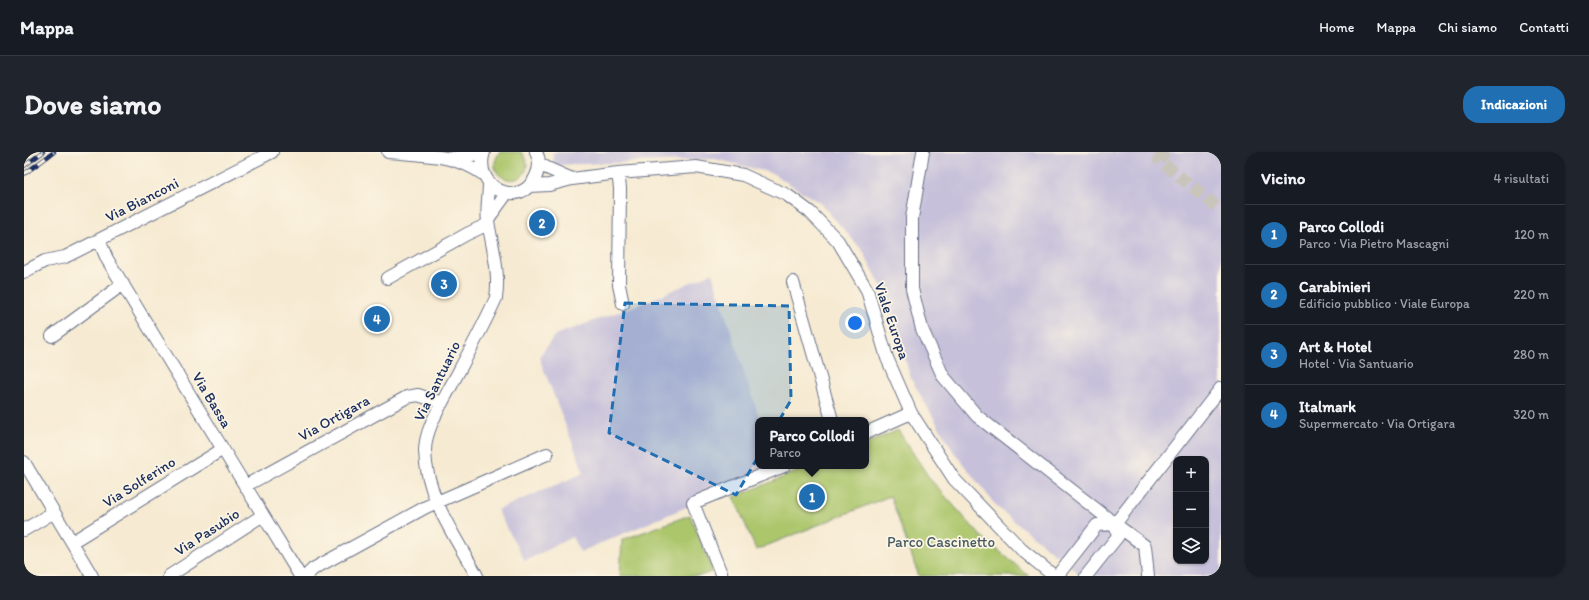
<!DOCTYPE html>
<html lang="it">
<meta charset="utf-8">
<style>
:root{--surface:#171b24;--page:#20242c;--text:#f1f3f6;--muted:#9ea1a6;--line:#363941;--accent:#1f6fb2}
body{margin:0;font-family:Itim,sans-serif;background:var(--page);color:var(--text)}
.controls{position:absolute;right:12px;bottom:12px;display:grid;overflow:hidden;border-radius:8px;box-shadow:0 1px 3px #0004}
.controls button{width:36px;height:36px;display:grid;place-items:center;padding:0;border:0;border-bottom:1px solid var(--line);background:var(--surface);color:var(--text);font:20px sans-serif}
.you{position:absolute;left:831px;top:171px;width:14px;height:14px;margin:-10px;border:3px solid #fff;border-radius:50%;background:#1a73e8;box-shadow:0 0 0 6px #1a73e833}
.badge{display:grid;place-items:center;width:26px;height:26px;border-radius:50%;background:var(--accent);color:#fff;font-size:13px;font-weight:700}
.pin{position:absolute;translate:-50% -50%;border:2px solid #fff;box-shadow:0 1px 4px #0006}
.popup{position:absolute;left:731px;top:265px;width:114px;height:52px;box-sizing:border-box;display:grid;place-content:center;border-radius:8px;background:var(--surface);filter:drop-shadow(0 1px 3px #0005);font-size:13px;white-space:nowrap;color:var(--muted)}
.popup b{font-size:15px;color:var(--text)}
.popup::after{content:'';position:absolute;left:50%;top:100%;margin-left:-8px;border:8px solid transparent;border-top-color:var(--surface)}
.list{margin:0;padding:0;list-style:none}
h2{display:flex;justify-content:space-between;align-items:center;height:52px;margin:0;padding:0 16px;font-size:17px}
h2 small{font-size:13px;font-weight:400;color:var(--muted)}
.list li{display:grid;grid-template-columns:26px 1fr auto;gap:12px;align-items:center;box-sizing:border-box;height:60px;padding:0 16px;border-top:1px solid var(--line)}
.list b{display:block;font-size:15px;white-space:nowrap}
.list p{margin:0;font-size:13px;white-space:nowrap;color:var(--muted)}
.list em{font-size:13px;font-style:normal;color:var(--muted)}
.icon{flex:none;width:22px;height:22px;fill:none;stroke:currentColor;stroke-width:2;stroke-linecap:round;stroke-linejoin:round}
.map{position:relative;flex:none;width:1197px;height:424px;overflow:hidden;border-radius:16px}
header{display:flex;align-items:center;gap:24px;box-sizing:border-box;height:56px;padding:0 20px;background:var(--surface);border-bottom:1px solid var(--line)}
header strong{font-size:19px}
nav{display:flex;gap:22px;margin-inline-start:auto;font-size:14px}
.intro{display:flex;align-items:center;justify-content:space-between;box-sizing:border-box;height:96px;padding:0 24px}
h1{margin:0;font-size:28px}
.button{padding:10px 18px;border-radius:16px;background:var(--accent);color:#fff;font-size:14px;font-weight:700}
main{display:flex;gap:24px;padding:0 24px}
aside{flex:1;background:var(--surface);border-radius:16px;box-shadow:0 1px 3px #0004}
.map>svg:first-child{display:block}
</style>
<header>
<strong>Mappa</strong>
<nav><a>Home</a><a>Mappa</a><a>Chi siamo</a><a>Contatti</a></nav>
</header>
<div class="intro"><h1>Dove siamo</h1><a class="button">Indicazioni</a></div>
<main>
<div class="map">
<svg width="1197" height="424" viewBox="0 0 1197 424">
<rect width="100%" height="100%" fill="#fcf5e5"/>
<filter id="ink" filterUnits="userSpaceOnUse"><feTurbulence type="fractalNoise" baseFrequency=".025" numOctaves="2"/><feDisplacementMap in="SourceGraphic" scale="8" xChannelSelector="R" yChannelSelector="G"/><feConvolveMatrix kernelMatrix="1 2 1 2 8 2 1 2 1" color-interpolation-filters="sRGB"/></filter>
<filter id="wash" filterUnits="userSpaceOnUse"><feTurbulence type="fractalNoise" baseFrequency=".012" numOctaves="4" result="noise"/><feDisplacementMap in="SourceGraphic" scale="16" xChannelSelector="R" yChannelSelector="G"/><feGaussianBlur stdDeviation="0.9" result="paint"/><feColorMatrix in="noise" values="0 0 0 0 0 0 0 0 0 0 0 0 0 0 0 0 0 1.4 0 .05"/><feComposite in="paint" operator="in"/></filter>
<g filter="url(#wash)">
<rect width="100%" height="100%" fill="#f6ead2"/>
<path fill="#c6c0da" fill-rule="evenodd" d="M 529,0 L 1197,0 L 1197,424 L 1058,424 L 973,355 L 929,299 L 887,227 L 862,143 L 839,99 L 797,52 L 748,21 L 691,7 L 530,13 ZM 1152,307 L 1182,307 L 1182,409 L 1152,409 Z
M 688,121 L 736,268 L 734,268 L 734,314 L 746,314 L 745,320 L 556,400 L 548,385 L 501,409 L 473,358 L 560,321 L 515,205 L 531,183 L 624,149 Z"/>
<path fill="#acc66c" stroke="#647a65" d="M 476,0 L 497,0 C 501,4 503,9 503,14 C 499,40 456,25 476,0 Z
M 874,278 L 906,327 L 956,383 L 1005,424 L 895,424 L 866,344 L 732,398 L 710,345 L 787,314 L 842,314 L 842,292 Z
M 666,363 L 689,419 L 676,424 L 596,424 L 598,388 Z"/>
</g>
<g filter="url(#ink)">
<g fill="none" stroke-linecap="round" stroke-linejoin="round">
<path stroke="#cac5bb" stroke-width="12" stroke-dasharray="12 6" stroke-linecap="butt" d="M 1142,0 L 1135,8 L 1197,58"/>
<g stroke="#687087" stroke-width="14">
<path id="minor" d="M 364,0 C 399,3 430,2 459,22
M 460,0 C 448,37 498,58 512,24 C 516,16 516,8 512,0
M 899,0 L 888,66 L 888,137 L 898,177 L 919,224 L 953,264 L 1091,372 L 1094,384 L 1062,424
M 428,6 L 445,4 L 457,0
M 515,11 L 523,16 L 548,27
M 594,21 L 596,36 L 595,133 L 599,152
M 505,34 L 525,33 L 548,27 L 594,21 L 672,15 L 719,23 L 763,43 L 786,60 L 814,89 L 843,138 L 863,206 L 887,261 L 930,327 L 998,398 L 1030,424
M 464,67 L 483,41
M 75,88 L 83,107 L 93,123 L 276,424
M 0,120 L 21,109 L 41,105 L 248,0
M 364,126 L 443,82 L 464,72
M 769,130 L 808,268
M 28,184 L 99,132
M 842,281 L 887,261
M 0,310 L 68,424
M 221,334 L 383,245 L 394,243 L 418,251
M 1091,372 L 1121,394 L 1124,424
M 0,378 L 30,360
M 48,390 L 199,297
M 145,424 L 239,363
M 282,424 L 289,417 L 402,355 L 523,302
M 453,424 C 432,386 402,345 401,299 C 401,276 418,252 428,232 C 443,204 459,175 472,146 C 476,119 468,95 464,69 C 462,58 465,44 465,32
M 698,424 L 669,351 L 760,314
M 1033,424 L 1073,373 L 1091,372 L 1197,236"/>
</g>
<use href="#minor" stroke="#fff" stroke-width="12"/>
<g stroke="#1b2f5e" stroke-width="4.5">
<path id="rail" d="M 0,14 L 19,0
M 0,22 L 30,0"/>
</g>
<use href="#rail" stroke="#fcf5e5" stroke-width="3" stroke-dasharray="9" stroke-linecap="butt"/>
</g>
</g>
<path fill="#1f6fb2" fill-opacity="0.2" stroke="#1f6fb2" stroke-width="3" stroke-dasharray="8 5" stroke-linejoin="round" d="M 601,151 L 765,154 L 767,248 L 712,343 L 585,281 Z"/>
<g text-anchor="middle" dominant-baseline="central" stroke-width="3.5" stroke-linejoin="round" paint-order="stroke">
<g font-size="15" fill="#1b2f5e" stroke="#fcf5e5">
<text transform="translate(118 48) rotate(-27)">Via Bianconi</text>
<text transform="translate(868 169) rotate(71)">Viale Europa</text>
<text transform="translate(413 229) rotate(-64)">Via Santuario</text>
<text transform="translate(188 248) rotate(59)">Via Bassa</text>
<text transform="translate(310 266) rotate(-29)">Via Ortigara</text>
<text transform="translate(115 330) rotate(-32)">Via Solferino</text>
<text transform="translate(183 380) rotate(-33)">Via Pasubio</text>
</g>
<g font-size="15" fill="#465c62" stroke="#fcf5e5">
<text x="917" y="390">Parco Cascinetto</text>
</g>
</g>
</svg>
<div class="controls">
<button>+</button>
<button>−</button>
<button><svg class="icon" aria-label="layers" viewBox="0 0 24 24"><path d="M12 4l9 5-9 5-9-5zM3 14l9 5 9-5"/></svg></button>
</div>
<div class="you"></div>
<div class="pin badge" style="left:788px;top:345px">1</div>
<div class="popup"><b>Parco Collodi</b>Parco</div>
<div class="pin badge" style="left:518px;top:71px">2</div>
<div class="pin badge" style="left:420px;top:132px">3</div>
<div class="pin badge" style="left:353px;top:167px">4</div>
</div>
<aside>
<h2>Vicino<small>4 risultati</small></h2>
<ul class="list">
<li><span class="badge">1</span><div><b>Parco Collodi</b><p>Parco · Via Pietro Mascagni</p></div><em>120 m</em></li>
<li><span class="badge">2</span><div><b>Carabinieri</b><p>Edificio pubblico · Viale Europa</p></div><em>220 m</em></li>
<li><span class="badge">3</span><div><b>Art &amp; Hotel</b><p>Hotel · Via Santuario</p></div><em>280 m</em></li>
<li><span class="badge">4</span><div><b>Italmark</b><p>Supermercato · Via Ortigara</p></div><em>320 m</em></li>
</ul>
</aside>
</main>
